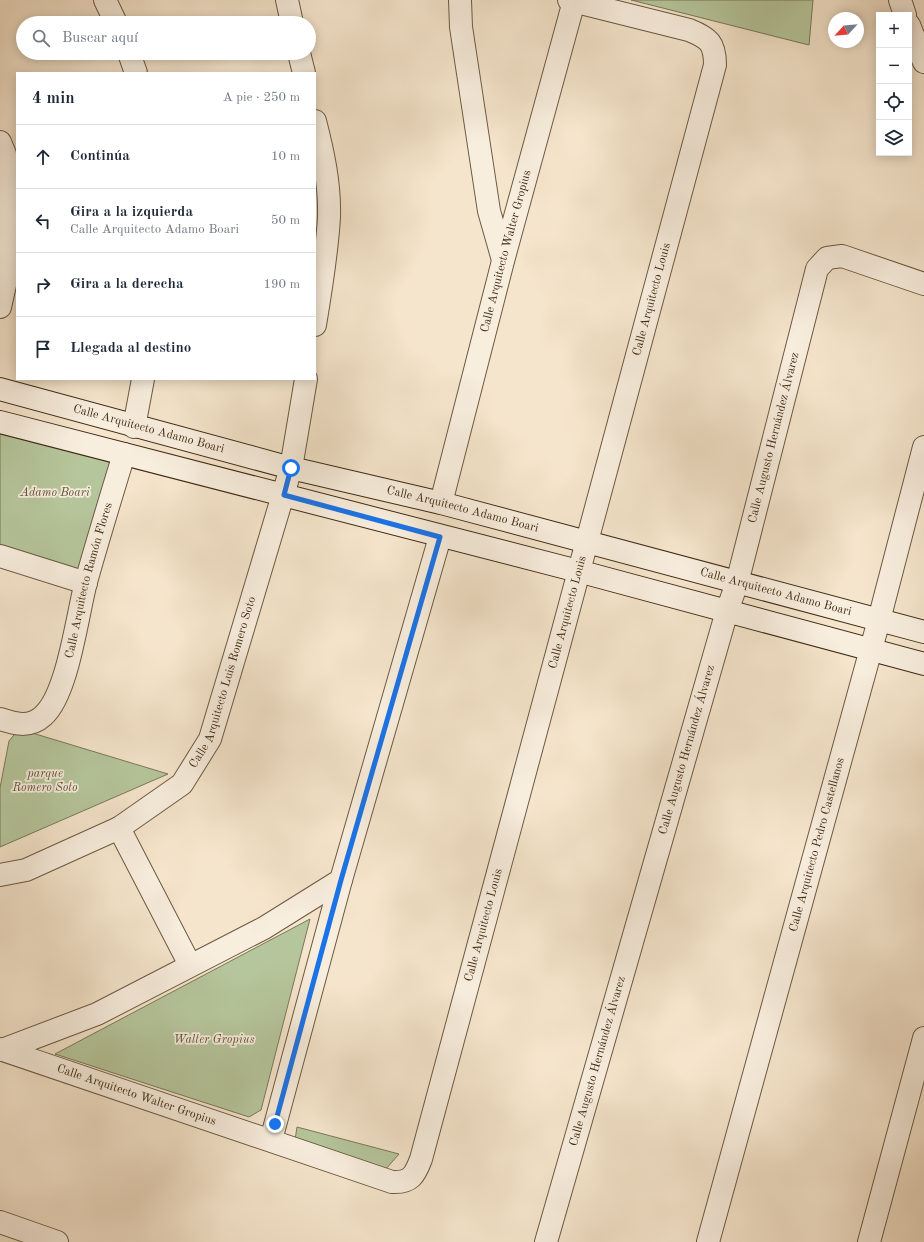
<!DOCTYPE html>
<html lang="es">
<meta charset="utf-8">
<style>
:root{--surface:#fff;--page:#f6f6f7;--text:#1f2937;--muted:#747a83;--line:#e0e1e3}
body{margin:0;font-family:"Old Standard TT",serif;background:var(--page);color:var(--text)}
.controls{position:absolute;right:12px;top:12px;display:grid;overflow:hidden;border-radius:0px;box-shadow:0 2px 10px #0003}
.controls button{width:36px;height:36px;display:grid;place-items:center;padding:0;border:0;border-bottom:1px solid var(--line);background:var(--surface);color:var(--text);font:20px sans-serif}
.compass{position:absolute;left:828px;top:12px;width:36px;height:36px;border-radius:50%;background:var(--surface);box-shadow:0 2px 10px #0003;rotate:244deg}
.stop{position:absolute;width:12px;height:12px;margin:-9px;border:3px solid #1a73e8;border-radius:50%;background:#fff}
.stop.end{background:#1a73e8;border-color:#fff;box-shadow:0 1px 4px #0008}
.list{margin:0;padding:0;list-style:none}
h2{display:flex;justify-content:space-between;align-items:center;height:52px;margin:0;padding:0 16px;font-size:17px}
h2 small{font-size:13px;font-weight:400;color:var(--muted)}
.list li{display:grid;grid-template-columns:26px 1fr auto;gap:12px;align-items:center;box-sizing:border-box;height:64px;padding:0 16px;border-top:1px solid var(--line)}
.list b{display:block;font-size:15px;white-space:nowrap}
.list p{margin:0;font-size:13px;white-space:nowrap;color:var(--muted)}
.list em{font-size:13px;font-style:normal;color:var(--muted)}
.icon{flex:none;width:22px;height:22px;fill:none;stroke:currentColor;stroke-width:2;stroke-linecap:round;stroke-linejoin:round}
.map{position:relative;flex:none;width:924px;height:1242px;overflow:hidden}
.search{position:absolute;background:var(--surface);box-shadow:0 2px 10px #0003;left:16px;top:16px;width:300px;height:44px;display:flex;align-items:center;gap:10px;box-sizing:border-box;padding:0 14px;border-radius:22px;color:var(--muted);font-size:15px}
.panel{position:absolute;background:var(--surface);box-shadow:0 2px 10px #0003;left:16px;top:72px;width:300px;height:308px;border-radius:0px}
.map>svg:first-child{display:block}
</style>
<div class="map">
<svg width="924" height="1242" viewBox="0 0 924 1242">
<rect width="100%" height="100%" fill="#f5e5cc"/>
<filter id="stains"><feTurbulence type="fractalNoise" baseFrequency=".005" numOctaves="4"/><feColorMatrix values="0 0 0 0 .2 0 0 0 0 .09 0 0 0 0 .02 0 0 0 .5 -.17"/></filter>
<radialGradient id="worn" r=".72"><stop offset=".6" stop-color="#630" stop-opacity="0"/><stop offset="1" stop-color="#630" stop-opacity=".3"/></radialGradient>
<path fill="#b6c69c" stroke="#7a7858" d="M 631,0 L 813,0 L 809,45 L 797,42 Z
M 0,422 L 124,454 L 86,583 L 0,556 Z
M 19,729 L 168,774 L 0,847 L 0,788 L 9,741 Z
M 310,919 L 261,1110 L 249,1117 L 55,1054 Z
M 297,1127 L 399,1154 L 385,1170 L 295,1140 Z"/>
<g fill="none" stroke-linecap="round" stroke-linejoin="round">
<g stroke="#6c5942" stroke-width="24">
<g id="street">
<path d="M 105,0 L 116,23"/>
<path d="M 287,0 L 292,23"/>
<path d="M 460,0 L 461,27 L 489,211 L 503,260"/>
<path d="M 900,0 L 905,15"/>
<path d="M 909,25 L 924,62"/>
<path d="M 129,53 L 136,73"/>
<path d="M 299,53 L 304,73"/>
<path d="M 315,121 C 323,152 330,184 329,217 C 327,253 321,289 315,325"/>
<path d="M 0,142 L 5,154 L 10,235 L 9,267 L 0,307"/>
<path d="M 134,427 L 143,379"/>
<path id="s1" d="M 441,503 L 503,261 L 574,1"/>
<path d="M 0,556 L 86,583"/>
<path id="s2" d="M 0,719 C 15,724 30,728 43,716 C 68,694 77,616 86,582 C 98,539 111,497 124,454"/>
<path d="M 119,828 L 190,965"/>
<path id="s3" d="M 0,875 L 26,870 L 119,828 L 182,784 L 210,739 L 291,468 L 306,379"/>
<path id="s4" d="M 0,1049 L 392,1182 C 411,1183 415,1175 421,1159 L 715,65 C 715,43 709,38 689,30 L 569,0"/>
<path d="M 2,1050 L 97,1014 L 264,928 L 341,880 L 440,537"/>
<path d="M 271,1140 L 341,880"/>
<path d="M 0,1222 L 57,1242"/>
<path id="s5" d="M 546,1242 L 727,611 L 737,583 L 817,269 L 827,258 L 842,256 L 924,284"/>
<path id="s6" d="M 708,1242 L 879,620 L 924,447"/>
<path d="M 869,1242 L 924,1038"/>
</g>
</g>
<g stroke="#3f2a14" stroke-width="24">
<g id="secondary">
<path id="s7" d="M 0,389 L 291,468 L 441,503 L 924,632"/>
<path d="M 0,422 L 578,571 L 924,664"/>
</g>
</g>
<use href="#street" stroke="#f8eede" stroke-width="22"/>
<use href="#secondary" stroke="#f8eede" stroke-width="22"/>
</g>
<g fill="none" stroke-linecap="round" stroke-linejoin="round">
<path stroke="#1a73e8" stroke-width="5" d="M 275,1124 L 341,880 L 440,537 L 284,495 L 291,468"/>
</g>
<g text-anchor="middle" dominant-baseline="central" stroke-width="3.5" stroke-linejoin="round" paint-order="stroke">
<g font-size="12" fill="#3f2a14" stroke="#f8eede">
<text stroke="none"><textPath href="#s1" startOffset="260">Calle Arquitecto Walter Gropius</textPath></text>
<text stroke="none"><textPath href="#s4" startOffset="1345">Calle Arquitecto Louis</textPath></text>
<text stroke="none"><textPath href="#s7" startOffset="154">Calle Arquitecto Adamo Boari</textPath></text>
<text stroke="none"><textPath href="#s5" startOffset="836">Calle Augusto Hernández Álvarez</textPath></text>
<text stroke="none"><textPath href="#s7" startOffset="478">Calle Arquitecto Adamo Boari</textPath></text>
<text stroke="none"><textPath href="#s2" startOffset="190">Calle Arquitecto Ramón Flores</textPath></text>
<text stroke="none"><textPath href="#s7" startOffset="802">Calle Arquitecto Adamo Boari</textPath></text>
<text stroke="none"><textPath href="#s4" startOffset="1021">Calle Arquitecto Louis</textPath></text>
<text stroke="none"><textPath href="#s3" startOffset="316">Calle Arquitecto Luis Romero Soto</textPath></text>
<text stroke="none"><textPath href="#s5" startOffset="512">Calle Augusto Hernández Álvarez</textPath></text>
<text stroke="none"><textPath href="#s6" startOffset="412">Calle Arquitecto Pedro Castellanos</textPath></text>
<text stroke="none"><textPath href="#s4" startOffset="697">Calle Arquitecto Louis</textPath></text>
<text stroke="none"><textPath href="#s5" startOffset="188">Calle Augusto Hernández Álvarez</textPath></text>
<text stroke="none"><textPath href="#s4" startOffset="144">Calle Arquitecto Walter Gropius</textPath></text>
</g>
<g font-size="12" font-style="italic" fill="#5d5136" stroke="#f8eede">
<text x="55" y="493">Adamo Boari</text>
<text x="45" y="774">parque<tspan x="45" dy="14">Romero Soto</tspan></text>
<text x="214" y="1040">Walter Gropius</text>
</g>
</g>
<rect width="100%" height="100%" filter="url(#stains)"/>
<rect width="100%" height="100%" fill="url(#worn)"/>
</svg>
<div class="controls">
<button>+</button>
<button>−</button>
<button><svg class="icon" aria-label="locate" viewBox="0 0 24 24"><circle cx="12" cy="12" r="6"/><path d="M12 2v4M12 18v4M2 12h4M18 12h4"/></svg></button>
<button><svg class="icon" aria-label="layers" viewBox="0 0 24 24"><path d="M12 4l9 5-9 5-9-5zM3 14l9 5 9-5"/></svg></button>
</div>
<svg class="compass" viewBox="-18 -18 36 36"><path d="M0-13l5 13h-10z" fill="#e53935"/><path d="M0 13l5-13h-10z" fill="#747a83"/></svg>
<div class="stop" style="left:291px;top:468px"></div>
<div class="stop end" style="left:275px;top:1124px"></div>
<div class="search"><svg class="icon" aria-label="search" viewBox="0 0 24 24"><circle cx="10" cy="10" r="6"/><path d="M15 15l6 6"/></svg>Buscar aquí</div>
<section class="panel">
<h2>4 min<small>A pie · 250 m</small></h2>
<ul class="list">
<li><svg class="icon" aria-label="ahead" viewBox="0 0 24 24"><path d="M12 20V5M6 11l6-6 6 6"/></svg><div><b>Continúa</b></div><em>10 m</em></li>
<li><svg class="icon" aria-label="left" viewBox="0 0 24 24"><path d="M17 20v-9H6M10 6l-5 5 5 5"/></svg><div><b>Gira a la izquierda</b><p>Calle Arquitecto Adamo Boari</p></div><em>50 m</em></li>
<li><svg class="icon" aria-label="right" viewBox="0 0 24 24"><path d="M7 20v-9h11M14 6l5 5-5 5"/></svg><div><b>Gira a la derecha</b></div><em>190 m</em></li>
<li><svg class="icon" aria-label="arrive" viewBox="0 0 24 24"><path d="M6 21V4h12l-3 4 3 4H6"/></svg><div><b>Llegada al destino</b></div></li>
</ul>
</section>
</div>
